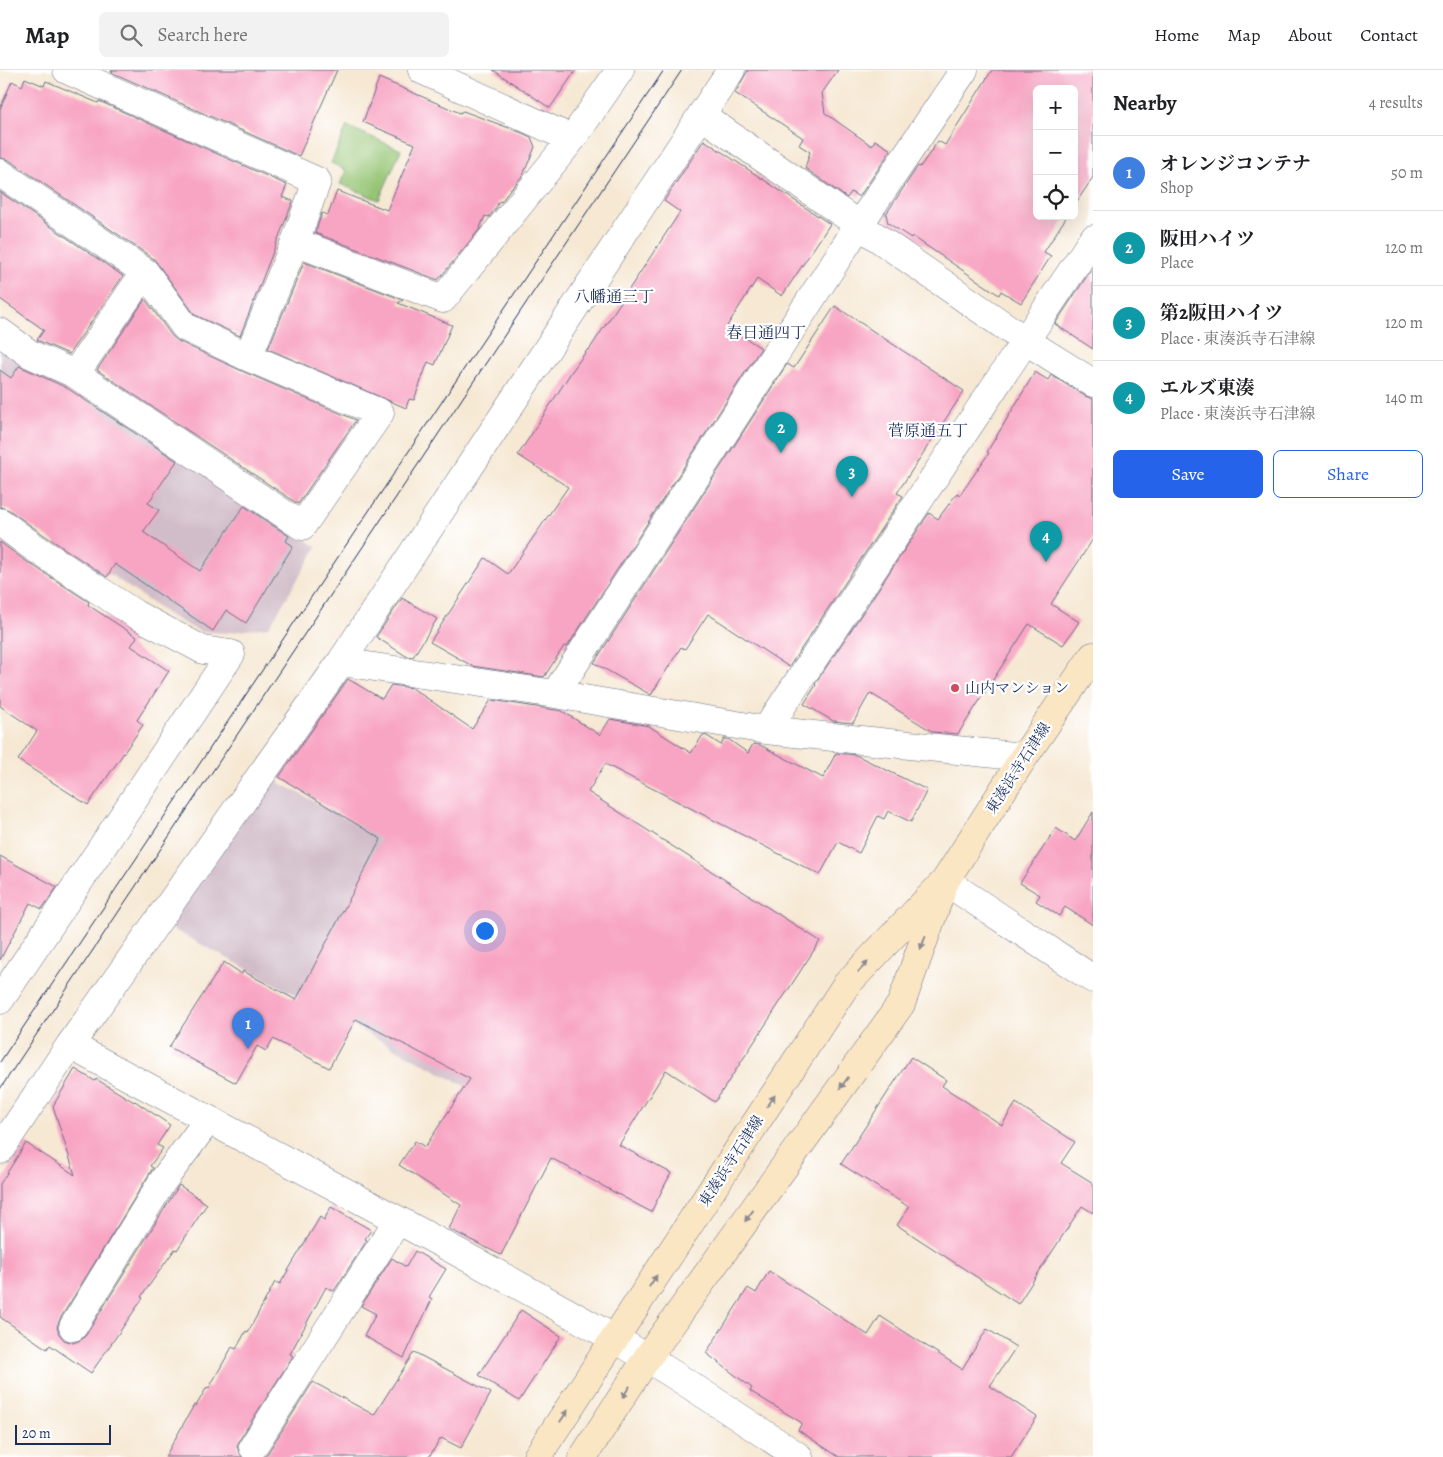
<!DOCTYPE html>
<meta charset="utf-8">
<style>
:root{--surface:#fff;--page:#f2f2f2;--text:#202124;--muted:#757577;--line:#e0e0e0;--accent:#2563eb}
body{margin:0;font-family:Alegreya,"Noto Serif JP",serif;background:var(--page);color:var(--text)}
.controls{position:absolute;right:15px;top:15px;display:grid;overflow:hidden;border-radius:8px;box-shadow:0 5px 20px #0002}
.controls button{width:45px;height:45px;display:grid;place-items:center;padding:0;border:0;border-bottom:1px solid var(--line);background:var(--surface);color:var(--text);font:25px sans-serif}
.scale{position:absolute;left:15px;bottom:12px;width:96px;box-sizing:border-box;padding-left:5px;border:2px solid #1b2f5e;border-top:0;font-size:14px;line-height:18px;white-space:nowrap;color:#1b2f5e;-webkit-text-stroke:4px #fff;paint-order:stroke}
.you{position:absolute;left:484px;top:860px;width:18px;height:18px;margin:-12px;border:4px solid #fff;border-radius:50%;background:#1a73e8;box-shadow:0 0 0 8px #1a73e833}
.badge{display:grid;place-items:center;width:32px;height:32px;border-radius:50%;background:var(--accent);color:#fff;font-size:16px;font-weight:700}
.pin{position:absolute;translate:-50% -41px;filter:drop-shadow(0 1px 2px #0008)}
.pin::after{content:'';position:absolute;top:26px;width:18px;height:15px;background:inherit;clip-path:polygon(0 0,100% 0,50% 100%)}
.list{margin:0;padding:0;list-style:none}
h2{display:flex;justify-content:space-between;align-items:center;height:65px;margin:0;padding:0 20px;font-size:21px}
h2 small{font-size:16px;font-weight:400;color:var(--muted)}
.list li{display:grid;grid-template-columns:32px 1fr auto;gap:15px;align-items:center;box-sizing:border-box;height:75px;padding:0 20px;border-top:1px solid var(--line)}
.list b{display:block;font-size:19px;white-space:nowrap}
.list p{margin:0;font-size:16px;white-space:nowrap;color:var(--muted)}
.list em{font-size:16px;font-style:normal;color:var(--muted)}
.actions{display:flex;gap:10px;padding:15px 20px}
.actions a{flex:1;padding:11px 0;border:1px solid var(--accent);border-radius:8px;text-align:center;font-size:18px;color:var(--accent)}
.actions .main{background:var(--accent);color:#fff}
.icon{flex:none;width:28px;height:28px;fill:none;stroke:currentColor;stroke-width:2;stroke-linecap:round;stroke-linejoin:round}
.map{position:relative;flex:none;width:1093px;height:1387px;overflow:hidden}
header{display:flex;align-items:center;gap:30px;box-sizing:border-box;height:70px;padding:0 25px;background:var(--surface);border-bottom:1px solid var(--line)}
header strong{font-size:24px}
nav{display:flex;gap:28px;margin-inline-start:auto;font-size:18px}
.search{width:350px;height:45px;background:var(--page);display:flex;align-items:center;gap:12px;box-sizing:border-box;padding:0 18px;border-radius:8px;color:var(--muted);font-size:19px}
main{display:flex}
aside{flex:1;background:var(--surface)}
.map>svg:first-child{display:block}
</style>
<header>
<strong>Map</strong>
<div class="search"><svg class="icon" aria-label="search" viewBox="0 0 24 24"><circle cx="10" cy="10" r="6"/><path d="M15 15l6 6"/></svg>Search here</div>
<nav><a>Home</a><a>Map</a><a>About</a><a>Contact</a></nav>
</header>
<main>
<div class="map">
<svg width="1093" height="1387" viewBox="0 0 1093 1387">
<rect width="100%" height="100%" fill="#fff"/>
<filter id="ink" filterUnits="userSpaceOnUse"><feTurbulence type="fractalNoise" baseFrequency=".02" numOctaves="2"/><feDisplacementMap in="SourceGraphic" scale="10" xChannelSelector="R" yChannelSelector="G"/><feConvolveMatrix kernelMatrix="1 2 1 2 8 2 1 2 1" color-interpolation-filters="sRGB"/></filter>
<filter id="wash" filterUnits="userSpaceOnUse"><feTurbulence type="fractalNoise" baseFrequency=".0096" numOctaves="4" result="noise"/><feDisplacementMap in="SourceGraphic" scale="20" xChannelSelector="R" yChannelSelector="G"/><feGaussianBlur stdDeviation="1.12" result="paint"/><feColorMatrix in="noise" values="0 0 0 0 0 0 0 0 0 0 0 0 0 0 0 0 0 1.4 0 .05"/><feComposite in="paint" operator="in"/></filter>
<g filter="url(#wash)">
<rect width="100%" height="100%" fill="#f6e8d3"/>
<path fill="#d1bdc9" d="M 0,264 L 317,477 L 269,557 L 224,563 L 199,561 L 167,544 L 0,427 Z
M 271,708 L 603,888 L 504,1037 L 169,857 Z"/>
<path fill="#95c473" stroke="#587a68" d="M 347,56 L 401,80 L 379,130 L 340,114 L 346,100 L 331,93 Z"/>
<g id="blocks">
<path fill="#f8a5c3" d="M 112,0 L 337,0 L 299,86 L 111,2 Z
M 493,0 L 576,0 L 550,38 Z
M 748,0 L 838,0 L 822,23 L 825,43 L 872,76 L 875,70 L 891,80 L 859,127 L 851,122 L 847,128 L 805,98 L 810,82 L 799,75 L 803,68 L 735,23 Z
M 992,0 L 1093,0 L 1093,107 L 1074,136 L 1074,19 L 1037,19 L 1037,146 L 1067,146 L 1044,182 L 1051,186 L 1021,233 L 1001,221 L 999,225 L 912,166 L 911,168 L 888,153 L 886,144 L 918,96 L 920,97 L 938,71 L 945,75 Z
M 25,8 L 44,16 L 46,11 L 98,33 L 99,31 L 287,115 L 282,127 L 293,131 L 240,266 L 195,245 L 154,189 L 9,90 L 0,88 L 0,39 L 12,11 L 22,16 Z
M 379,8 L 460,43 L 463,41 L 520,62 L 531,67 L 535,77 L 523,105 L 512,118 L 511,118 L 501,132 L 499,131 L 496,138 L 489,147 L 485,146 L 479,160 L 438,210 L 315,163 L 322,143 L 328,145 L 337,121 L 387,140 L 415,74 L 363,52 Z
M 704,70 L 830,154 L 782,226 L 757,209 L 727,256 L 761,278 L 567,577 L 564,576 L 544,607 L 472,596 L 430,572 L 485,488 L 508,504 L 568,417 L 518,385 L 572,301 L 588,279 L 589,280 L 680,142 L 664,131 Z
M 0,122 L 123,206 L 69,284 L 37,270 L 44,260 L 0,229 Z
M 304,192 L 403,230 L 398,233 L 452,255 L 435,295 L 428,292 L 414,330 L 409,329 L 406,338 L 268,279 Z
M 1093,197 L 1093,279 L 1055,254 Z
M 145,229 L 172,266 L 178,271 L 242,301 L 356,350 L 298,434 L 97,300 Z
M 835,236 L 964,321 L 897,423 L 903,426 L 789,597 L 708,544 L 685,579 L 681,577 L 651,625 L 594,593 L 787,294 L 794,298 Z
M 19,296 L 67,318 L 177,391 L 148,433 L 159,440 L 143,462 L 200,501 L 244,436 L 289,466 L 286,471 L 293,476 L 246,553 L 226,540 L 213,561 L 115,494 L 107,507 L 41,463 L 9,440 L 0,437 L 0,300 L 11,308 Z
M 1035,302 L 1048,310 L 1051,305 L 1085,326 L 1093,329 L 1093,469 L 1051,534 L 1079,552 L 1063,575 L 1029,554 L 958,664 L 933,662 L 870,623 L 853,653 L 833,651 L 804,634 L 816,615 L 815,614 L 929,443 L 938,449 L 957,423 L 960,425 L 989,383 L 987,382 Z
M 0,472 L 23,489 L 89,532 L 88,535 L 137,567 L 131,576 L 169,601 L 137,650 L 143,655 L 88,735 L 18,690 L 37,661 L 0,636 Z
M 402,528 L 437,549 L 413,587 L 406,586 L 376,567 Z
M 348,609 L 382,629 L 391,615 L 412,618 L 472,659 L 491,630 L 562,641 L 600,665 L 610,649 L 649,656 L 691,683 L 703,665 L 707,666 L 721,675 L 724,669 L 728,669 L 748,683 L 753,674 L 760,675 L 823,708 L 836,683 L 856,685 L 927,720 L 911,752 L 888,741 L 884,749 L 878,746 L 859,783 L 838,772 L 820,805 L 605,694 L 588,722 L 820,871 L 715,1032 L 666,1000 L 619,1075 L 671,1103 L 651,1142 L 551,1088 L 501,1185 L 449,1159 L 461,1135 L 399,1095 L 415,1071 L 425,1077 L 470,1009 L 356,949 L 329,998 L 273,969 L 266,981 L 257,976 L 236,1013 L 169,977 L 224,892 L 242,904 L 243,901 L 296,930 L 381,769 L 279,707 Z
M 1093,742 L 1093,855 L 1065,837 L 1059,846 L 1036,831 L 1040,825 L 1020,813 L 1056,758 L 1075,771 Z
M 0,786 L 57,817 L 42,839 L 30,833 L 0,890 Z
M 911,987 L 946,1010 L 942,1016 L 1002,1055 L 1016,1033 L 1075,1072 L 1061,1093 L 1093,1113 L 1093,1143 L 1082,1136 L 1018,1234 L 897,1155 L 909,1137 L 841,1094 Z
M 75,999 L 95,1011 L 96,1009 L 134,1032 L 135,1031 L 170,1055 L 157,1075 L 163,1078 L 150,1096 L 153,1098 L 60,1249 L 57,1257 L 59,1264 L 64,1270 L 73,1273 L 81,1270 L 86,1265 L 179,1115 L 207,1134 L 177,1180 L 175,1179 L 141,1227 L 143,1228 L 91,1303 L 50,1275 L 47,1279 L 0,1247 L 0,1114 L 26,1073 L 75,1105 L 53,1036 Z
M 331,1137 L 371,1160 L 365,1169 L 367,1170 L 334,1221 L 326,1217 L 290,1284 L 293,1286 L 240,1369 L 237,1377 L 242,1387 L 165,1387 L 194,1335 L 196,1336 L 207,1317 L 209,1318 L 232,1277 L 236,1279 L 246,1261 L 248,1262 L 275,1212 L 280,1214 L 320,1147 L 324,1150 Z
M 415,1181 L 446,1199 L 429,1227 L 432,1229 L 404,1288 L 364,1266 L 376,1244 L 361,1236 L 392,1188 L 406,1197 Z
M 769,1201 L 868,1265 L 880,1246 L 962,1299 L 987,1259 L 1016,1277 L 990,1316 L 1037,1347 L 1011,1387 L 839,1387 L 798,1360 L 802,1353 L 750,1321 L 752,1318 L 706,1283 L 748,1218 L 756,1223 Z
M 521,1240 L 561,1266 L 519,1331 L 479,1305 Z
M 414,1282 L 491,1323 L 461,1378 L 441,1368 L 429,1387 L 265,1387 L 313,1312 L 374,1345 Z"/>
</g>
</g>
<g filter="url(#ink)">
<use href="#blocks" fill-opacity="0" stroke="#687087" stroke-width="1"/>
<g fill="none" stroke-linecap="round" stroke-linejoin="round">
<g stroke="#687087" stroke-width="29">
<path id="street" d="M 67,0 L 317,111 L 295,172
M 422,0 L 572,69
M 701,45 L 1026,271 L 1093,313
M 0,103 L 145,202 L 185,257 L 248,287 L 295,172 L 443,229 L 572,69 L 620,0
M 0,262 L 30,284 L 75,304 L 302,456 L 380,343 L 248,287
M 75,304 L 145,202
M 0,452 L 32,476 L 135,544 L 203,580 L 231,584 L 0,930
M 341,592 L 555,624 L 766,660 L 1024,687
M 555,624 L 859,155 L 964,0
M 766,660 L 1093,169
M 945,811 L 1093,909
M 70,975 C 251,1074 436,1167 615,1269 C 678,1305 738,1347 799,1387
M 0,1080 L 70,975 L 341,592 L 731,0
M 73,1257 L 162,1112 L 208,1050
M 253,1377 L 398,1150"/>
</g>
<g stroke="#687087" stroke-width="29">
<path id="secondary" d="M 537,1387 L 846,915 L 945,811 L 1024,687 L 1093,586
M 583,1387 L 647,1288 L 901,934 L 941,822"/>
</g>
<use href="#street" stroke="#fff" stroke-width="28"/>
<use href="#secondary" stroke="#fbe6c4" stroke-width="28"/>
<path stroke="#1b2f5e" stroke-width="1" d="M 0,992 L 664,0
M 0,1019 L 682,0"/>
</g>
<defs><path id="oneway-solid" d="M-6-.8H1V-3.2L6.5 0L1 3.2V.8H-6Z" transform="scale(1.25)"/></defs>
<g fill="#8b8a91">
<use href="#oneway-solid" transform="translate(923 873) rotate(110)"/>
<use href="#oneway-solid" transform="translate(863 897) rotate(-46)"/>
<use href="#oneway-solid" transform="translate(844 1013) rotate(126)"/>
<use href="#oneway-solid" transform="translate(771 1031) rotate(-57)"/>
<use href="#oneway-solid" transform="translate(749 1146) rotate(126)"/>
<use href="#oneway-solid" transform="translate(653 1211) rotate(-57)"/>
<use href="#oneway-solid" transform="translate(626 1322) rotate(123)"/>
<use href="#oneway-solid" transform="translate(564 1346) rotate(-56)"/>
</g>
</g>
<circle fill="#d1495b" stroke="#fff" stroke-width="2" cx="955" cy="618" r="5"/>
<g text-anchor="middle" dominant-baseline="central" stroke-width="4.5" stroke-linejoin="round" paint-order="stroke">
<g font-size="15" fill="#1b2f5e" stroke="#fff" text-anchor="start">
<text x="965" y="618">山内マンション</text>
</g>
<g font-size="15" fill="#1b2f5e" stroke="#fff">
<text transform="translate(1018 698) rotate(-57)">東湊浜寺石津線</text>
<text transform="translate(731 1091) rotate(-57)">東湊浜寺石津線</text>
</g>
<g font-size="16" fill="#1b2f5e" stroke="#fff">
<text x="614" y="227">八幡通三丁</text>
<text x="766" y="263">春日通四丁</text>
<text x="928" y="361">菅原通五丁</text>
</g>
</g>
</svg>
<div class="controls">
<button>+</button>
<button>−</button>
<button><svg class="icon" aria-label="locate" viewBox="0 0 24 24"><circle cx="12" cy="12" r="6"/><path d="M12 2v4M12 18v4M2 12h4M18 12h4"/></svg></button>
</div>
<div class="scale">20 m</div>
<div class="you"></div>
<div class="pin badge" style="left:248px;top:979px;background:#3f7fe0">1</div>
<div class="pin badge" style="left:781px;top:383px;background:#0f9aa8">2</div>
<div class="pin badge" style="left:852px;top:427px;background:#0f9aa8">3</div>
<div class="pin badge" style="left:1046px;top:492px;background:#0f9aa8">4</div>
</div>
<aside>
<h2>Nearby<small>4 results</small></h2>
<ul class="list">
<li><span class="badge" style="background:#3f7fe0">1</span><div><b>オレンジコンテナ</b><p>Shop</p></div><em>50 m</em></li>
<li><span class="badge" style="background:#0f9aa8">2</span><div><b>阪田ハイツ</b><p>Place</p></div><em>120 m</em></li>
<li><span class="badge" style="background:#0f9aa8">3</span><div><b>第2阪田ハイツ</b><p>Place · 東湊浜寺石津線</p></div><em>120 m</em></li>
<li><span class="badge" style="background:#0f9aa8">4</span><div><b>エルズ東湊</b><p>Place · 東湊浜寺石津線</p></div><em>140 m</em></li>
</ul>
<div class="actions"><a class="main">Save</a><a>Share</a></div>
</aside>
</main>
